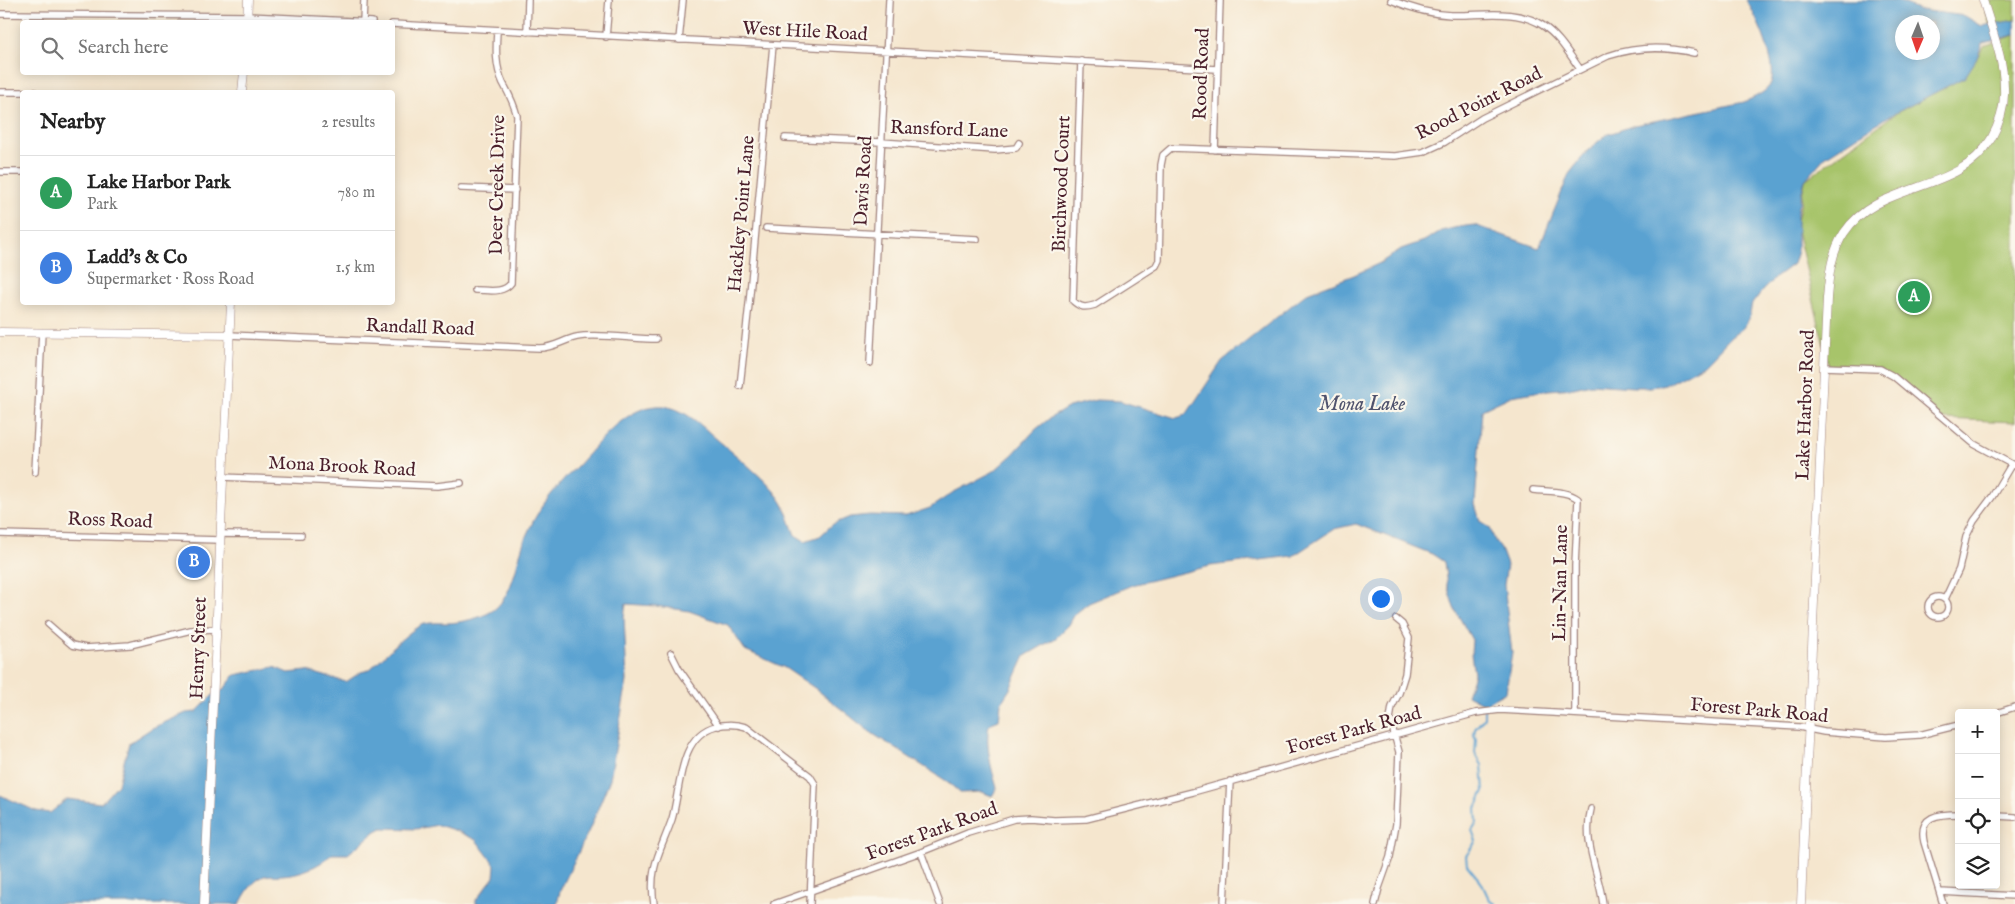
<!DOCTYPE html>
<meta charset="utf-8">
<style>
:root{--surface:#fff;--page:#f2f2f2;--text:#222;--muted:#767676;--line:#e0e0e0;--accent:#b5179e}
body{margin:0;font-family:"IM FELL English",serif;background:var(--page);color:var(--text)}
.controls{position:absolute;right:15px;bottom:15px;display:grid;overflow:hidden;border-radius:5px;box-shadow:0 2px 12px #0003}
.controls button{width:45px;height:45px;display:grid;place-items:center;padding:0;border:0;border-bottom:1px solid var(--line);background:var(--surface);color:var(--text);font:25px sans-serif}
.compass{position:absolute;left:1895px;top:15px;width:45px;height:45px;border-radius:50%;background:var(--surface);box-shadow:0 2px 12px #0003;rotate:182deg}
.you{position:absolute;left:1380px;top:598px;width:18px;height:18px;margin:-12px;border:4px solid #fff;border-radius:50%;background:#1a73e8;box-shadow:0 0 0 8px #1a73e833}
.badge{display:grid;place-items:center;width:32px;height:32px;border-radius:50%;background:var(--accent);color:#fff;font-size:16px;font-weight:700}
.pin{position:absolute;translate:-50% -50%;border:2px solid #fff;box-shadow:0 1px 5px #0006}
.list{margin:0;padding:0;list-style:none}
h2{display:flex;justify-content:space-between;align-items:center;height:65px;margin:0;padding:0 20px;font-size:21px}
h2 small{font-size:16px;font-weight:400;color:var(--muted)}
.list li{display:grid;grid-template-columns:32px 1fr auto;gap:15px;align-items:center;box-sizing:border-box;height:75px;padding:0 20px;border-top:1px solid var(--line)}
.list b{display:block;font-size:19px;white-space:nowrap}
.list p{margin:0;font-size:16px;white-space:nowrap;color:var(--muted)}
.list em{font-size:16px;font-style:normal;color:var(--muted)}
.icon{flex:none;width:28px;height:28px;fill:none;stroke:currentColor;stroke-width:2;stroke-linecap:round;stroke-linejoin:round}
.map{position:relative;flex:none;width:2015px;height:904px;overflow:hidden}
.search{position:absolute;background:var(--surface);box-shadow:0 2px 12px #0003;left:20px;top:20px;width:375px;height:55px;display:flex;align-items:center;gap:12px;box-sizing:border-box;padding:0 18px;border-radius:5px;color:var(--muted);font-size:19px}
.panel{position:absolute;background:var(--surface);box-shadow:0 2px 12px #0003;left:20px;top:90px;width:375px;height:215px;border-radius:5px}
.map>svg:first-child{display:block}
</style>
<div class="map">
<svg width="2015" height="904" viewBox="0 0 2015 904">
<rect width="100%" height="100%" fill="#fbf7ec"/>
<filter id="ink" filterUnits="userSpaceOnUse"><feTurbulence type="fractalNoise" baseFrequency=".02" numOctaves="2"/><feDisplacementMap in="SourceGraphic" scale="10" xChannelSelector="R" yChannelSelector="G"/><feConvolveMatrix kernelMatrix="1 2 1 2 8 2 1 2 1" color-interpolation-filters="sRGB"/></filter>
<filter id="wash" filterUnits="userSpaceOnUse"><feTurbulence type="fractalNoise" baseFrequency=".0096" numOctaves="4" result="noise"/><feDisplacementMap in="SourceGraphic" scale="20" xChannelSelector="R" yChannelSelector="G"/><feGaussianBlur stdDeviation="1.12" result="paint"/><feColorMatrix in="noise" values="0 0 0 0 0 0 0 0 0 0 0 0 0 0 0 0 0 1.4 0 .05"/><feComposite in="paint" operator="in"/></filter>
<g filter="url(#wash)">
<rect width="100%" height="100%" fill="#f5e6ce"/>
<path fill="#a7c46b" stroke="#78724b" d="M 1983,0 L 2015,0 L 2015,20 L 2001,23 L 1989,23 Z
M 2015,35 L 2015,422 L 1943,419 L 1880,369 L 1829,367 L 1796,226 L 1805,180 L 1896,113 L 1965,77 L 1984,46 Z"/>
<path fill="#5aa2d1" stroke="#52607e" fill-rule="evenodd" d="M 1746,0 L 1896,0 L 1920,10 L 1965,16 L 1982,26 L 2015,20 L 2015,35 L 1983,43 L 1976,60 L 1965,77 L 1884,119 L 1825,157 L 1805,180 L 1797,210 L 1797,251 L 1793,264 L 1777,276 L 1762,291 L 1752,304 L 1749,319 L 1743,328 L 1731,337 L 1705,364 L 1670,383 L 1651,387 L 1633,387 L 1591,384 L 1574,388 L 1548,390 L 1511,396 L 1482,410 L 1475,504 L 1480,521 L 1490,528 L 1495,541 L 1501,549 L 1507,565 L 1504,585 L 1512,653 L 1506,692 L 1484,704 L 1467,695 L 1474,674 L 1471,654 L 1472,640 L 1454,608 L 1447,585 L 1444,562 L 1432,554 L 1356,524 L 1334,529 L 1293,556 L 1210,566 L 1132,585 L 1089,603 L 1075,614 L 1069,625 L 1056,638 L 1025,656 L 1010,689 L 1001,703 L 999,720 L 989,724 C 985,745 991,767 997,788 L 992,796 L 982,792 L 960,793 L 948,782 L 870,732 L 816,689 L 785,668 L 745,650 L 728,625 L 689,611 L 656,606 L 626,604 L 624,617 L 627,681 L 610,779 L 590,828 L 560,891 L 557,904 L 476,904 L 476,900 L 494,877 L 495,865 L 476,840 L 457,831 L 438,825 L 416,829 L 382,828 L 376,831 L 348,854 L 332,854 C 319,867 300,874 282,875 C 276,876 267,874 262,877 C 252,882 245,894 240,904 L 0,904 L 0,795 L 36,811 L 50,813 L 67,799 L 101,803 L 118,784 L 129,743 L 152,728 L 186,713 L 196,712 L 214,694 L 223,690 L 235,675 L 274,667 L 288,673 L 307,671 L 346,682 L 361,672 L 369,670 C 384,657 404,634 421,625 C 428,622 439,623 447,623 C 460,623 488,617 497,607 C 516,588 516,558 527,534 C 541,503 555,489 578,465 C 599,443 628,403 663,406 C 682,408 698,422 711,434 C 732,453 772,482 784,506 C 788,515 791,525 795,535 L 805,541 L 820,536 L 833,524 L 850,517 L 870,515 L 906,516 L 930,508 L 952,493 L 994,471 L 1013,454 L 1035,430 L 1050,418 L 1069,407 L 1096,400 L 1120,401 L 1176,418 L 1186,415 L 1222,361 L 1307,293 L 1354,275 L 1380,263 L 1401,249 L 1424,241 L 1441,231 L 1458,227 L 1474,225 L 1539,248 L 1569,174 L 1588,150 L 1606,135 L 1635,125 L 1744,102 C 1753,98 1765,93 1770,85 C 1780,68 1756,15 1746,0 ZM 1902,22 L 1932,22 L 1932,52 L 1902,52 Z"/>
<g fill="none" stroke-linecap="round" stroke-linejoin="round">
<path stroke="#5aa2d1" stroke-width="2" d="M 1484,703 L 1484,718 L 1475,729 L 1474,735 L 1476,739 L 1475,753 L 1482,765 L 1484,791 L 1476,808 L 1477,822 L 1472,830 L 1476,841 L 1466,856 L 1467,865 L 1481,882 L 1490,901 L 1496,904"/>
</g>
</g>
<g filter="url(#ink)">
<g fill="none" stroke-linecap="round" stroke-linejoin="round">
<g stroke="#a0827c" stroke-width="8">
<path id="street" d="M 1391,0 C 1410,8 1430,14 1451,15 C 1481,16 1515,8 1542,25 C 1559,36 1569,54 1580,69
M 0,14 L 248,16 L 372,22
M 363,22 L 364,0
M 392,24 L 1217,69
M 527,32 L 528,0
M 606,37 L 609,0
M 679,40 L 683,0
M 1081,61 L 1073,301 C 1081,308 1085,308 1095,305 L 1156,266 L 1159,260 L 1161,165 L 1163,155 L 1171,148 L 1395,156 L 1423,152 L 1445,142 L 1482,118 L 1608,56 C 1636,47 1665,46 1694,53
M 0,92 L 34,92
M 785,138 L 881,142 L 995,150 L 1016,148 L 1019,143
M 1215,150 L 1220,0
M 0,172 L 22,172
M 461,188 L 515,190
M 766,228 L 977,239
M 475,290 C 488,290 503,294 511,283 L 517,116 C 514,103 509,94 503,83 C 495,66 496,48 497,31
M 229,335 L 539,348 C 554,348 563,340 577,337 C 596,333 635,339 656,339
M 870,363 L 889,0
M 1824,367 L 1880,369 L 1893,376 L 1974,444 L 2015,466
M 740,386 L 749,304 L 773,45
M 35,472 L 42,332
M 222,477 L 437,486 L 461,483
M 1533,490 C 1547,492 1567,490 1578,499 L 1575,566 L 1575,714
M 0,534 L 220,540
M 220,534 L 301,535
M1928 607a10 10 0 1 1 20 0a10 10 0 1 1-20 0Z
M 1945,599 L 1959,569 L 1966,537 L 1974,521 L 1992,497 L 2011,465
M 48,624 L 72,645 L 86,648 L 130,645 L 191,630 L 216,629
M 671,653 L 679,669 L 719,726
M 1996,713 L 2015,707
M 1591,809 C 1582,842 1599,872 1603,904
M 1996,816 L 2015,817
M 921,852 L 940,904
M 1940,892 L 2015,896
M 654,904 C 648,867 661,851 672,819 C 681,789 678,736 716,726 C 726,724 737,724 746,727 L 810,776 L 815,784 L 810,904
M 774,904 L 921,852 L 968,833 L 1014,819 L 1031,818 L 1054,820 L 1086,819 L 1193,792 L 1476,713 L 1500,710 L 1799,727 L 1824,732 L 1886,737 L 1919,735 L 1959,725
M 1224,904 L 1230,781
M 1375,904 L 1379,888 L 1390,857 L 1396,824 L 1399,752 L 1390,719 L 1392,707 L 1399,693 L 1405,674 L 1409,638 L 1402,624 L 1396,619
M 1943,904 L 1924,842 C 1918,815 1939,814 1959,814"/>
</g>
<g stroke="#a0827c" stroke-width="9">
<path id="secondary" d="M 247,22 L 248,0
M 242,92 L 244,72
M 0,332 L 229,335
M 204,904 L 231,302
M 1801,904 L 1827,298 C 1829,275 1831,253 1844,233 C 1879,180 1958,195 1991,139 C 2000,123 2005,106 2004,88 C 2004,59 1991,28 1983,0"/>
</g>
<use href="#street" stroke="#fff" stroke-width="5.5"/>
<use href="#secondary" stroke="#fff" stroke-width="8"/>
</g>
</g>
<g text-anchor="middle" dominant-baseline="central" stroke-width="4.5" stroke-linejoin="round" paint-order="stroke">
<g font-size="19" fill="#4a1f2b" stroke="#fbf7ec">
<text transform="translate(805 32) rotate(3)">West Hile Road</text>
<text transform="translate(1202 74) rotate(-88)">Rood Road</text>
<text transform="translate(1479 104) rotate(-27)">Rood Point Road</text>
<text transform="translate(949 130) rotate(2)">Ransford Lane</text>
<text transform="translate(864 181) rotate(-87)">Davis Road</text>
<text transform="translate(1062 184) rotate(-88)">Birchwood Court</text>
<text transform="translate(498 185) rotate(-89)">Deer Creek Drive</text>
<text transform="translate(742 214) rotate(-85)">Hackley Point Lane</text>
<text transform="translate(420 328) rotate(2)">Randall Road</text>
<text transform="translate(1806 405) rotate(-88)">Lake Harbor Road</text>
<text transform="translate(342 467) rotate(3)">Mona Brook Road</text>
<text transform="translate(110 521) rotate(2)">Ross Road</text>
<text transform="translate(1561 583) rotate(-89)">Lin-Nan Lane</text>
<text transform="translate(199 648) rotate(-88)">Henry Street</text>
<text transform="translate(1759 711) rotate(5)">Forest Park Road</text>
<text transform="translate(1354 731) rotate(-15)">Forest Park Road</text>
<text transform="translate(932 832) rotate(-20)">Forest Park Road</text>
</g>
<g font-size="20" font-style="italic" fill="#50536d" stroke="#fbf7ec">
<text x="1362" y="404">Mona Lake</text>
</g>
</g>
</svg>
<div class="controls">
<button>+</button>
<button>−</button>
<button><svg class="icon" aria-label="locate" viewBox="0 0 24 24"><circle cx="12" cy="12" r="6"/><path d="M12 2v4M12 18v4M2 12h4M18 12h4"/></svg></button>
<button><svg class="icon" aria-label="layers" viewBox="0 0 24 24"><path d="M12 4l9 5-9 5-9-5zM3 14l9 5 9-5"/></svg></button>
</div>
<svg class="compass" viewBox="-18 -18 36 36"><path d="M0-13l5 13h-10z" fill="#e53935"/><path d="M0 13l5-13h-10z" fill="#767676"/></svg>
<div class="you"></div>
<div class="pin badge" style="left:1914px;top:297px;background:#2e9e5b">A</div>
<div class="pin badge" style="left:194px;top:562px;background:#3f7fe0">B</div>
<div class="search"><svg class="icon" aria-label="search" viewBox="0 0 24 24"><circle cx="10" cy="10" r="6"/><path d="M15 15l6 6"/></svg>Search here</div>
<section class="panel">
<h2>Nearby<small>2 results</small></h2>
<ul class="list">
<li><span class="badge" style="background:#2e9e5b">A</span><div><b>Lake Harbor Park</b><p>Park</p></div><em>780 m</em></li>
<li><span class="badge" style="background:#3f7fe0">B</span><div><b>Ladd's &amp; Co</b><p>Supermarket · Ross Road</p></div><em>1.5 km</em></li>
</ul>
</section>
</div>
